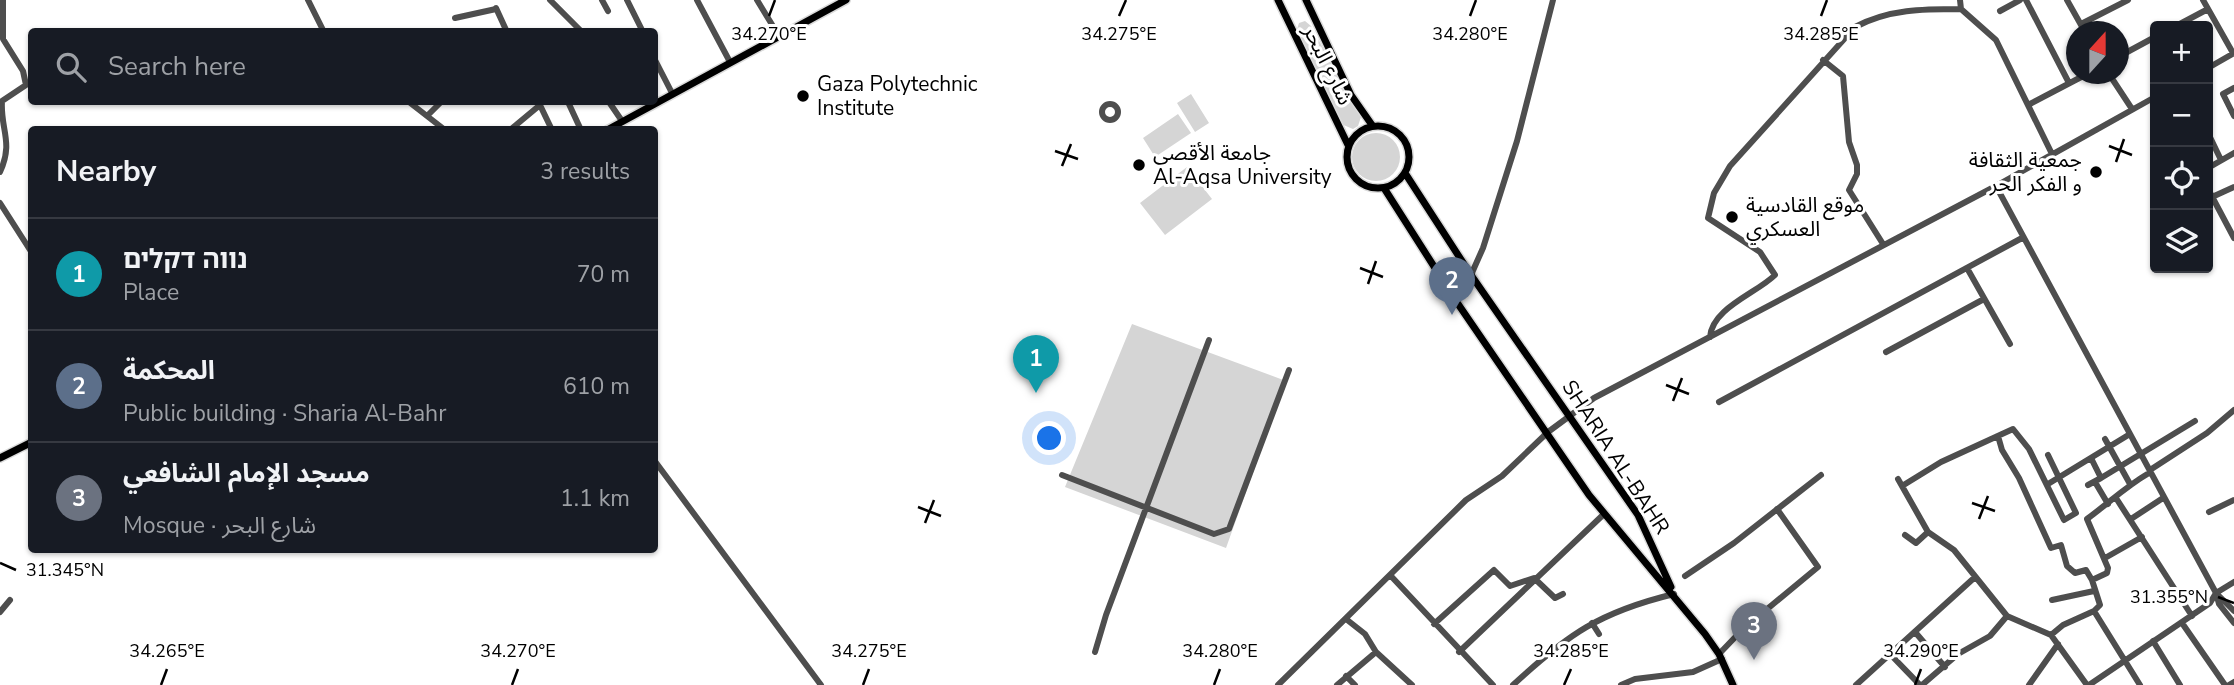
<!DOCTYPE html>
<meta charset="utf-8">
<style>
:root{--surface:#171b24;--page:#242831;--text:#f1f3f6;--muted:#9ea1a6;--line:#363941;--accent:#ea580c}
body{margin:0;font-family:"Nunito Sans","Noto Sans Arabic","Noto Sans Hebrew",sans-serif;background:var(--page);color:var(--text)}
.controls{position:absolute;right:21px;top:21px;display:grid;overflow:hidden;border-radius:7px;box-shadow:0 2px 5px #0004}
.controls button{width:63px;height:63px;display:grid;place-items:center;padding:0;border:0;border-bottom:2px solid var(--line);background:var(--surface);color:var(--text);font:35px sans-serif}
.compass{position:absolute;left:2066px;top:21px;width:63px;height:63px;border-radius:50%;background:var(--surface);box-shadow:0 2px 5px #0004;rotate:21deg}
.you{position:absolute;left:1050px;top:439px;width:24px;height:24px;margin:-18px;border:5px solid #fff;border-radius:50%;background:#1a73e8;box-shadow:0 0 0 10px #1a73e833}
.badge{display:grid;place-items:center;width:46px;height:46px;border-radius:50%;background:var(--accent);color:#fff;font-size:23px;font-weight:700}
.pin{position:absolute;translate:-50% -58px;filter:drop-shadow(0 2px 4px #0008)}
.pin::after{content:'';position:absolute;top:37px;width:24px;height:21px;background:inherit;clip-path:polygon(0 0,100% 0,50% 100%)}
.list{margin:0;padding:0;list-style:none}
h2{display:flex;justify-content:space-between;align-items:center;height:91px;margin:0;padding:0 28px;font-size:30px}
h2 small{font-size:23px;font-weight:400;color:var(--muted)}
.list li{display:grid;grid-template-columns:46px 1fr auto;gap:21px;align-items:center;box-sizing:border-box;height:112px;padding:0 28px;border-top:2px solid var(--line)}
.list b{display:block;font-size:26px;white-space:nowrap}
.list p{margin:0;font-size:23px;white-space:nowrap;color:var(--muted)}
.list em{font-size:23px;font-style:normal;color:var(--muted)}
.icon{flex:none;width:38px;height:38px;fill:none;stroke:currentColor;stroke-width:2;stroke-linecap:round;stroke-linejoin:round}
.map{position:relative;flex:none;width:2234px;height:685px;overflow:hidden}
.search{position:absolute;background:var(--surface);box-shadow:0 2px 5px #0004;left:28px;top:28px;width:630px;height:77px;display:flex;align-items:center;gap:18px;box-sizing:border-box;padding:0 24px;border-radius:7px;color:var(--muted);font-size:26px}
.panel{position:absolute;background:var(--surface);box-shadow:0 2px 5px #0004;left:28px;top:126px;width:630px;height:427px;border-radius:7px}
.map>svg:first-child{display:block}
</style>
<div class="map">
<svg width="2234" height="685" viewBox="0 0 2234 685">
<rect width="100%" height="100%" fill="#fff"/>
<path fill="#d5d5d5" d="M 1305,21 L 1311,26 L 1361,117 L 1358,126 L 1353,129 L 1341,124 L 1296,32 L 1299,23 Z
M 1191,94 L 1209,123 L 1195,132 L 1177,103 Z
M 1178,114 L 1191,133 L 1155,157 L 1143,138 Z
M1352 157a24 24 0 1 1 48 0a24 24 0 1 1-48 0Z
M 1187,167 L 1212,199 L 1165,235 L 1140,203 Z
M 1132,324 L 1286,381 L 1226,548 L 1065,487 Z"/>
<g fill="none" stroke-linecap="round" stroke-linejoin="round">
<g stroke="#dbdbdb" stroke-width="10">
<path id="major" d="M 1278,0 L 1348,145
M 1306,0 L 1351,95 L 1372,125
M1347 157a31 31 0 1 1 62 0a31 31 0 1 1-62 0Z
M 607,130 L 846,0
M 1405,173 L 1471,275 L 1638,515 L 1671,587
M 1384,188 L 1456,301 L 1589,495 L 1705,634 L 1719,654 L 1733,685
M 0,458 L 32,442"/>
</g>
<path stroke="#4e4e4e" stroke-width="6" d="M 308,0 L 324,32
M 550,0 L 582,32
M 602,0 L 608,11
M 627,0 L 643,32
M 697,0 L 730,62
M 757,0 L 779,36
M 1960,0 L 1961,9 L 1996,40 L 2052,154
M 2026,0 L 2069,83
M 2067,0 L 2085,32
M 2203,0 L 2233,53
M 496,8 L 507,32
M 2000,11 L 2020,0
M 455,18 L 496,9
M 2081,24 L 2128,0
M 2176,26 L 2208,9
M 2118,57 L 2155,37
M 654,58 L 672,93
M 1823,60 L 1843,76 L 1849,142 L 1857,165 L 1857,174 L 1849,190 L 1883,244
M 2208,68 L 2234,53
M 2109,74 L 2132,109
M 2234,88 L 2223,94 L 2234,116
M 409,102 L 445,130
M 568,102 L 581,130
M 609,102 L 622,121
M 539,103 L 552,130
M1102 112a8 8 0 1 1 16 0a8 8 0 1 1-16 0Z
M 2028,105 L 2087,74
M 427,116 L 441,102
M 510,130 L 540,105
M 2208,133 L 2221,160
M 2208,168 L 2234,153
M 0,172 C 14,142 0,129 2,101 L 26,85 L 23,71 L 3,39 L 3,0
M 1996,186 L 2216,593 L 2219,604 L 2234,623
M 2208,189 L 2234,238
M 2212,197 L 2234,187
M 0,203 L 32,253
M 1967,268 L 2010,344
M 1451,292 L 1471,275 L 1483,248 L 1517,141 L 1553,0
M 1710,337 C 1712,308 1757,293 1775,275 L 1760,252 L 1708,218 L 1714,193 L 1730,166 L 1855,27 C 1889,9 1923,9 1961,9
M 1886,352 L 1984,299
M 1719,402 L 2022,238
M 1998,436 L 2002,450 L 2019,478 L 2051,548 L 2061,545 L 2067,566 L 2075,573 L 2086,570 L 2092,580
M 2105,439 L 2130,484
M 654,460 L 821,685
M 2150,470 L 2207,433 L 2234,410
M 1062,475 L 1214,534 L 1229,529 L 1289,370
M 2101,478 L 2195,421
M 1898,479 L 1928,532
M 2095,482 L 2108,504
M 2048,484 L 2130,434
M 2088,485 L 2101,478 L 2091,458
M 1902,486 L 1941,462 L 2013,429 L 2029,449 L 2064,520 L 2076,513 L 2048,455
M 2116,498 L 2192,616
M 2209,512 L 2234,500
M 2131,519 L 2163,498
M 1905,535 L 1916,543 L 1928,532 L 1954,550 L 2007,616 L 2051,635 L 2087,685
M 2105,558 L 2142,537
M 1390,575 L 1493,685
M 1685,576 L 1734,543 L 1821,475
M 2216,593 L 2234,611
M 2052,600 L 2094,591
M 0,612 L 10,600
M 1346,619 L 1365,634 L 1376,652 L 1412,685
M 1592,623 L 1599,634
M 2182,623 L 2225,685
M 1434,624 L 1494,570 L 1510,586 L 1534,578 L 1555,598 L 1563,594
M 1915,632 L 1945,667
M 2051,635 L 2063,625 L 2094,611
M 2153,641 L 2180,685
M 1095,652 L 1106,615 L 1209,340
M 1459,652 L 1604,514
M 1719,654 L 1743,629 L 1818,567 L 1777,509
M 1890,654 L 1920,685
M 1346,676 L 1355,685
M 1278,685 L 1466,500 L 1502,476 L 1548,432 L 1594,398 L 1994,187 L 2155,97
M 1337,685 L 1376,652
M 1513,685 C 1568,634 1600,612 1674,594
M 1621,685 L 1635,679 L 1693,672 L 1722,659
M 1856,685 L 1974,578
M 1922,685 L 1958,654 L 1990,636 L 2007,616
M 2029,685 L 2058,644
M 2089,685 L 2210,603 L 2216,593 L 2234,582
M 2140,685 L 2094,611 L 2100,605 L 2092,580 L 2107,573 L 2108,568 L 2087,519 C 2110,502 2125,487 2149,473
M 2229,685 L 2234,682"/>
<use href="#major" stroke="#000" stroke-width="7"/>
</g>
<path fill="none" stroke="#000" stroke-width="2.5" d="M 769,16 L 775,0M 1119,16 L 1126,0M 1470,16 L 1476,0M 1821,16 L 1827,0M 2109,146 L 2132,155M 1055,151 L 1078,159M 2116,162 L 2124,139M 1062,166 L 1071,144M 1360,268 L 1383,277M 1368,284 L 1376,261M 1666,385 L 1689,394M 1673,401 L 1682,378M 1972,503 L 1995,511M 918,507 L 941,516M 1979,519 L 1988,496M 925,523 L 934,500M 0,563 L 16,570M 2218,597 L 2234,603M 161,685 L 167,669M 512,685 L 518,669M 863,685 L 869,669M 1214,685 L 1220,669M 1564,685 L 1571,669M 1915,685 L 1921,669"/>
<g fill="#000" stroke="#fff" stroke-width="2.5">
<circle cx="803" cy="96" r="7"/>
<circle cx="1139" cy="165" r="7"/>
<circle cx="2096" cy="172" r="7"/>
<circle cx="1732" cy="217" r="7"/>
</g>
<g text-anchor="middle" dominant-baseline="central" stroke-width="6" stroke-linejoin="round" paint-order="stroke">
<g font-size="21" fill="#000" stroke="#fff">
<text transform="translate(1328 65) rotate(64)">شارع البحر</text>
<text transform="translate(1616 457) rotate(57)">SHARIA AL-BAHR</text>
</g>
<g font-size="21" fill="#000" stroke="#fff" text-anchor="start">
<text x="817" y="84">Gaza Polytechnic<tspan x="817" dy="24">Institute</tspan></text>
<text x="1153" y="153">جامعة الأقصى<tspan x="1153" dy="24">Al-Aqsa University</tspan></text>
<text x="2082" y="160" text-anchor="end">جمعية الثقافة<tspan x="2082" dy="24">و الفكر الحر</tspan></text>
<text x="1746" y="205">موقع القادسية<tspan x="1746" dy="24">العسكري</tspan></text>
</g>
</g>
<g font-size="18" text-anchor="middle" fill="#000" stroke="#fff" stroke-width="6" stroke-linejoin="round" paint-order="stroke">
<text x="769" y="40">34.270°E</text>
<text x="1119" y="40">34.275°E</text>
<text x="1470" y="40">34.280°E</text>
<text x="1821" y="40">34.285°E</text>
<text x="65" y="576">31.345°N</text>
<text x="2169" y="603">31.355°N</text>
<text x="167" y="657">34.265°E</text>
<text x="518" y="657">34.270°E</text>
<text x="869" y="657">34.275°E</text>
<text x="1220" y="657">34.280°E</text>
<text x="1571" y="657">34.285°E</text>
<text x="1921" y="657">34.290°E</text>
</g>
</svg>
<div class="controls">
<button>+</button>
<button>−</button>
<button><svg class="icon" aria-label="locate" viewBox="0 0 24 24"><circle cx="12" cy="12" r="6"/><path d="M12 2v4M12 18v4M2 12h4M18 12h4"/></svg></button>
<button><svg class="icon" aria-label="layers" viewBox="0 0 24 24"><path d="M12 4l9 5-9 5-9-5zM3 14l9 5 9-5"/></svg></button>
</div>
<svg class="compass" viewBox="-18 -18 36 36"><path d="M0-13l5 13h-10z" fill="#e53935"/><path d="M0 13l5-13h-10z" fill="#9ea1a6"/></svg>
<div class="you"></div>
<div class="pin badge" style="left:1036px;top:393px;background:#0f9aa8">1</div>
<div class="pin badge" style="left:1452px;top:315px;background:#5c6f8a">2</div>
<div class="pin badge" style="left:1754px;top:660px;background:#6b7280">3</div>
<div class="search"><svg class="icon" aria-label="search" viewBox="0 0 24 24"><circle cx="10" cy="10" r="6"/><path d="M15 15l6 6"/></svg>Search here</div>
<section class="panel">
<h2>Nearby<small>3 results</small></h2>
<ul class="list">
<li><span class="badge" style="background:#0f9aa8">1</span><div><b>נווה דקלים</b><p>Place</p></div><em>70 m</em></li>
<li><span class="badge" style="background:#5c6f8a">2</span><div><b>المحكمة</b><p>Public building · Sharia Al-Bahr</p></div><em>610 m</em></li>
<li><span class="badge" style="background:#6b7280">3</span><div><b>مسجد الإمام الشافعي</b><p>Mosque · شارع البحر</p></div><em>1.1 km</em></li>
</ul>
</section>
</div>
